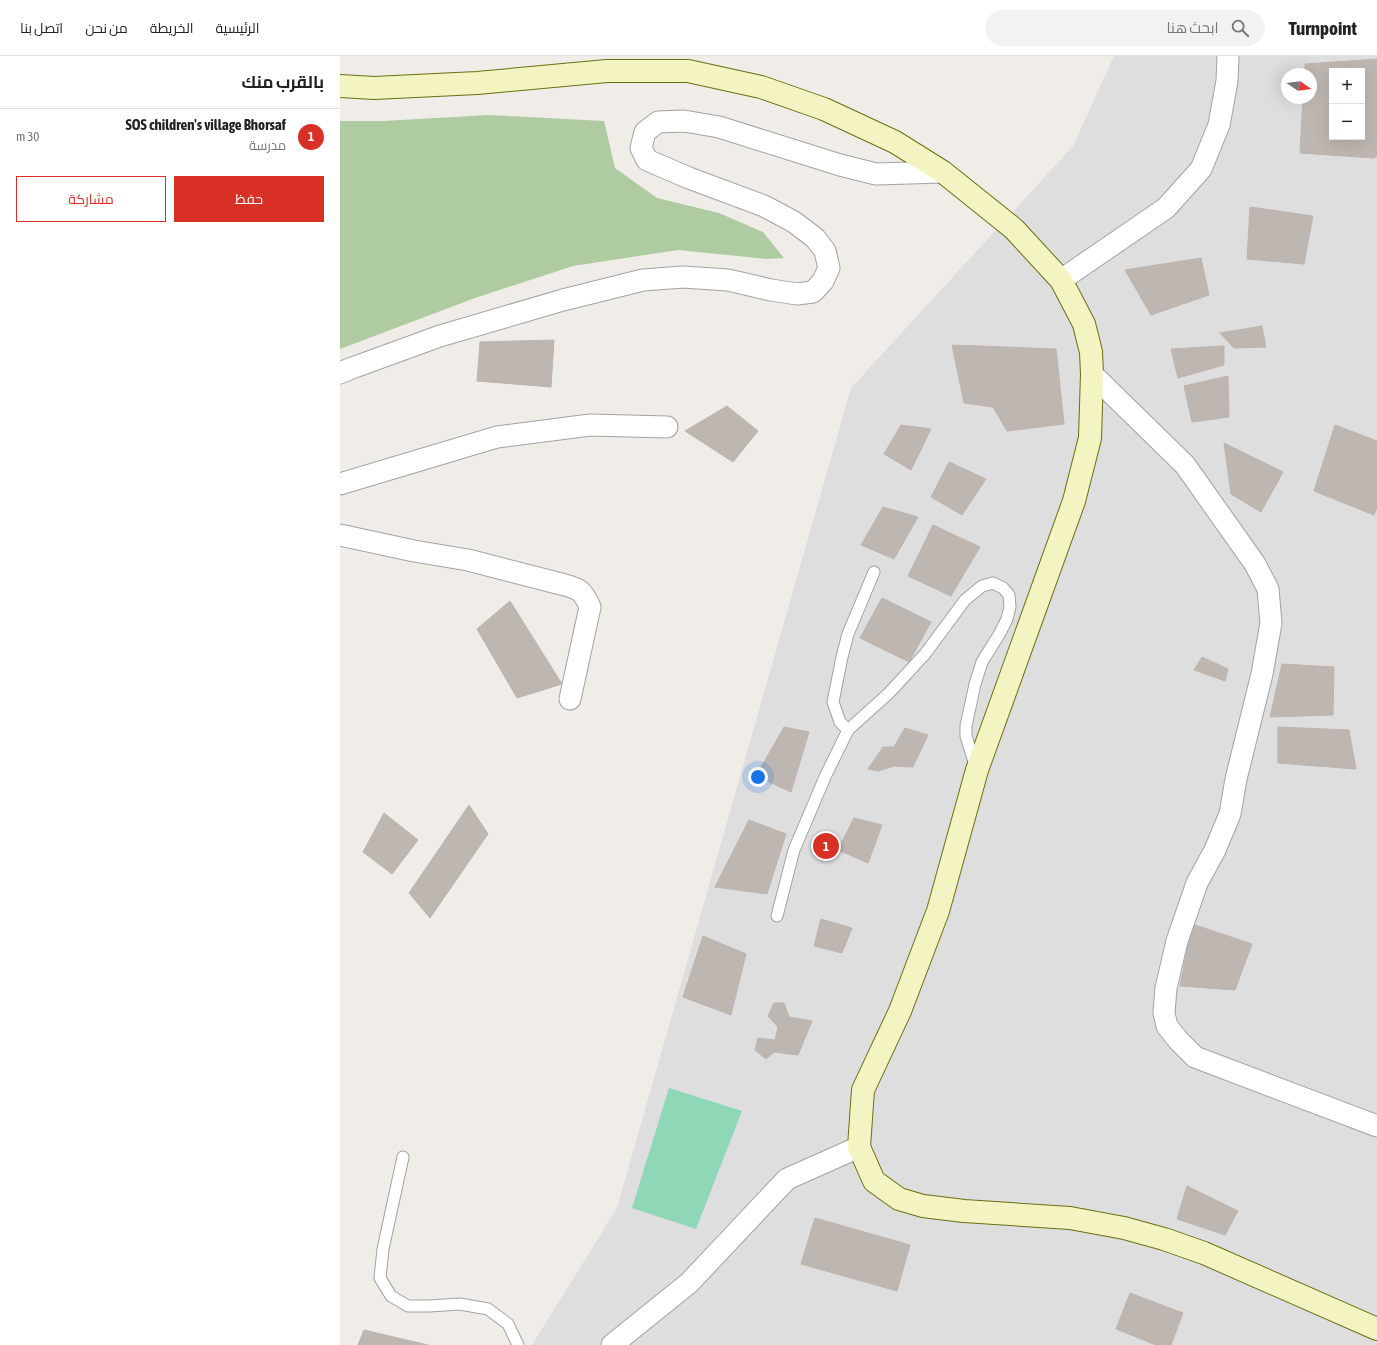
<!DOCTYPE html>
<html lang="ar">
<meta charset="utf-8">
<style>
:root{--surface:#fff;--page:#f2f2f2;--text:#222;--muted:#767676;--line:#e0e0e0;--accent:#d93025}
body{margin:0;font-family:"Asap Condensed",Cairo,sans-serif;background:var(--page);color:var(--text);direction:rtl}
.controls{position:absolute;right:12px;top:12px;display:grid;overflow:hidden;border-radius:0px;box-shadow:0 4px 16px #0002}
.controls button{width:36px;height:36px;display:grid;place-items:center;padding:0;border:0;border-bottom:1px solid var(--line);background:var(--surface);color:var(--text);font:20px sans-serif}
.compass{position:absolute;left:941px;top:12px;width:36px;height:36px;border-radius:50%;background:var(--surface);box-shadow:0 4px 16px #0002;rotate:103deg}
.you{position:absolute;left:418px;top:721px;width:14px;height:14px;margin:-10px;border:3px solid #fff;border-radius:50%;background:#1a73e8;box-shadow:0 0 0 6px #1a73e833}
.badge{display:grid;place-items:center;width:26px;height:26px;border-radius:50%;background:var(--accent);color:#fff;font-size:13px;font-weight:700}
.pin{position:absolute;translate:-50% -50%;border:2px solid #fff;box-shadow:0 1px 4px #0006}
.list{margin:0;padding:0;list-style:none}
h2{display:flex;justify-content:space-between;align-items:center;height:52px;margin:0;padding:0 16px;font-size:17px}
h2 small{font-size:13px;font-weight:400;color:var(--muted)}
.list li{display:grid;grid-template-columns:26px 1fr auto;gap:12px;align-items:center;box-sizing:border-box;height:56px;padding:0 16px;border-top:1px solid var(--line)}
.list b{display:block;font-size:15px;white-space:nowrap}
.list p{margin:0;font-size:13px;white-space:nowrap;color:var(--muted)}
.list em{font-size:13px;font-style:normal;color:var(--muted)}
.actions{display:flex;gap:8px;padding:12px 16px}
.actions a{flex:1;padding:9px 0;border:1px solid var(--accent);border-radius:0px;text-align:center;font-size:14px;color:var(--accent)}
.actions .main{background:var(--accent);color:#fff}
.icon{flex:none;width:22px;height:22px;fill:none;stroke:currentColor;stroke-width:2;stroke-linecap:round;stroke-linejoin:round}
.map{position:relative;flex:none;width:1037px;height:1289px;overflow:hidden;direction:ltr}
header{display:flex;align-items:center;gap:24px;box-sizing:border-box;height:56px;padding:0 20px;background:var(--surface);border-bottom:1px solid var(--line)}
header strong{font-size:19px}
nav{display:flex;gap:22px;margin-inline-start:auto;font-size:14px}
.search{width:280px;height:36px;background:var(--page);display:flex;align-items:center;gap:10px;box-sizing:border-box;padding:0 14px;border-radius:22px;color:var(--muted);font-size:15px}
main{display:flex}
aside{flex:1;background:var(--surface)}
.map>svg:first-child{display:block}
</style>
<header>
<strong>Turnpoint</strong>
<div class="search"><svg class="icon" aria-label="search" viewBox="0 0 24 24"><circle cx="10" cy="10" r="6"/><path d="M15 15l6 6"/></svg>ابحث هنا</div>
<nav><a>الرئيسية</a><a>الخريطة</a><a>من نحن</a><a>اتصل بنا</a></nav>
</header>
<main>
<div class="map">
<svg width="1037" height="1289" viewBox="0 0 1037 1289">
<rect width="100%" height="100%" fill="#f0ede8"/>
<path fill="#dedede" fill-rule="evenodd" d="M 774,0 L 1037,0 L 1037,1289 L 192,1289 L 277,1152 L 511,332 L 733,90 ZM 992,15 L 1022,15 L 1022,81 L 992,81 ZM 947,18 L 971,18 L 971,42 L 947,42 Z"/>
<path fill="#afcba1" d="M 149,59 L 264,65 L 275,112 L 317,142 L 379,157 L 423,176 L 444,202 L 427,203 L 338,194 L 233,210 L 135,242 L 0,293 L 0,65 L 43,65 Z"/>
<path fill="#8ed7b7" d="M 329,1032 L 402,1055 L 356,1173 L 292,1152 Z"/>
<path fill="#bdb6b1" stroke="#c0b4ac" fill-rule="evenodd" d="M 1037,3 L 1037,100 L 1034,102 L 960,97 L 963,42 L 971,42 L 971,18 L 965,18 L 965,8 ZM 992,15 L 1022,15 L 1022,81 L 992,81 Z
M 910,151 L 973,160 L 964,208 L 907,203 Z
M 861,202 L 869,239 L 811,259 L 785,214 Z
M 922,270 L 926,291 L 894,292 L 880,277 Z
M 214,284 L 211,331 L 137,325 L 140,286 Z
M 612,289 L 716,293 L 724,368 L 667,375 L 653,351 L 624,347 Z
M 884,290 L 884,309 L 838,322 L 831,293 Z
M 888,320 L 889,361 L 852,366 L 844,330 Z
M 387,350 L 418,375 L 393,406 L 345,375 Z
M 561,369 L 591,373 L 571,414 L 544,398 Z
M 995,369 L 1037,385 L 1037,452 L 1034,459 L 974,435 Z
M 884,387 L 943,416 L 921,456 L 891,438 Z
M 609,406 L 646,423 L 622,459 L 591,441 Z
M 543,451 L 578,461 L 554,503 L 521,489 Z
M 593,469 L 640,491 L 611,540 L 568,520 Z
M 542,542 L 591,566 L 569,606 L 520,582 Z
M 170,545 L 222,628 L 177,642 L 137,573 Z
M 862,601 L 888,613 L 885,625 L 854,614 Z
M 942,608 L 994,611 L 993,659 L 930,661 Z
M 444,671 L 469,676 L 451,736 L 416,720 Z
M 938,671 L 1009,674 L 1016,713 L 938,707 Z
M 565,672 L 588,679 L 573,711 L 554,710 L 538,715 L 528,713 L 543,691 L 554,691 Z
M 129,749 L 148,778 L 90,862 L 69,837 Z
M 44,757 L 78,784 L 52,818 L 23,796 Z
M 514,762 L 542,769 L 528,807 L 498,794 Z
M 409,764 L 446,778 L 427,838 L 375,831 Z
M 481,863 L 512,872 L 502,897 L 474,890 Z
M 852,868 L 912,888 L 895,934 L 840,930 Z
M 363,880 L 406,898 L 391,959 L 343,941 Z
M 434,947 L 444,947 L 449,961 L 472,965 L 458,999 L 434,996 L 426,1003 L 415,994 L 418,982 L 435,984 L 438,971 L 428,960 Z
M 847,1130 L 898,1155 L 885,1179 L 837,1163 Z
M 475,1162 L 570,1189 L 557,1235 L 461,1208 Z
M 790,1237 L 843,1257 L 831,1289 L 816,1289 L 776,1273 Z
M 24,1274 L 88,1289 L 18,1289 Z"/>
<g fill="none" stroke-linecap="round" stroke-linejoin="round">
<g stroke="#a2a2a2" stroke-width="13">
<path id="service" d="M 534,516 L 508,578 L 502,601 L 493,646 L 500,666 L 508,674 L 549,637 L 585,598 L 625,544 L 642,530 L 653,527 L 663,532 L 669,539 L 670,551 L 667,563 L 660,577 L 642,606 L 635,628 L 626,670 L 626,680 L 636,712
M 437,860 L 454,794 L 485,721 L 508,674
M 63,1101 L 43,1193 L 40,1222 L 51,1240 L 68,1250 L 89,1250 L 120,1248 L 148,1253 L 168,1268 L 178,1289"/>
</g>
<g stroke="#a2a2a2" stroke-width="23">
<path id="minor" d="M 721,224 L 826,152 L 861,113 L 879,69 L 887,25 L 888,0
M 0,317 L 12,312 L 100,280 L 223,244 L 303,224 L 343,221 L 388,224 L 431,234 L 457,238 L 473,236 L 483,225 L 489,212 L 485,195 L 475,182 L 454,166 L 424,150 L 349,122 L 307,104 L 301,92 L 305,76 L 318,66 L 344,65 L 379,71 L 500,109 L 536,118 L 603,116
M 752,318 L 845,409 L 915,508 L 928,533 L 931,567 L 922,618 L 896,723 L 890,758 L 875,794 L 857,827 L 837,885 L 826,932 L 824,957 L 827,970 L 838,984 L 855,1001 L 1037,1070
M 0,428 L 157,381 L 250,369 L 327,371
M 0,479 L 74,495 L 128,504 L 221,528 C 239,533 242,533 250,551 L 230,643
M 272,1289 L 349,1227 L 447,1123 L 519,1091"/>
</g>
<g stroke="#6a6f10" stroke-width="24">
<path id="secondary" d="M 0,30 L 34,32 L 137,27 L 267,15 L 348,15 L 421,31 L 484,53 L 555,86 L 603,116 L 674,173 L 721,224 L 744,268 L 751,296 L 752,318 L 750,382 L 734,445 L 637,714 L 598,855 L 560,955 L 523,1034 L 519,1091 L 534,1125 L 559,1143 L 583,1150 L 624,1155 L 730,1162 L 784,1172 L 824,1183 L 864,1197 L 1037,1273"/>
</g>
<use href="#service" stroke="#fff" stroke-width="11"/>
<use href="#minor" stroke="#fff" stroke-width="21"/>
<use href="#secondary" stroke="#f4f4c2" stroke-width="22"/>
</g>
</svg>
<div class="controls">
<button>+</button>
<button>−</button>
</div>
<svg class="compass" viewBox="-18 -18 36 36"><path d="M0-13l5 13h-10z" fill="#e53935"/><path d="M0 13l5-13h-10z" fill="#767676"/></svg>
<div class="you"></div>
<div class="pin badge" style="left:486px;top:790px">1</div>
</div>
<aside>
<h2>بالقرب منك<small></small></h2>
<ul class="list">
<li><span class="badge">1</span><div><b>SOS children's village Bhorsaf</b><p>مدرسة</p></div><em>30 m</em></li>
</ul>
<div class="actions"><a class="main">حفظ</a><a>مشاركة</a></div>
</aside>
</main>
